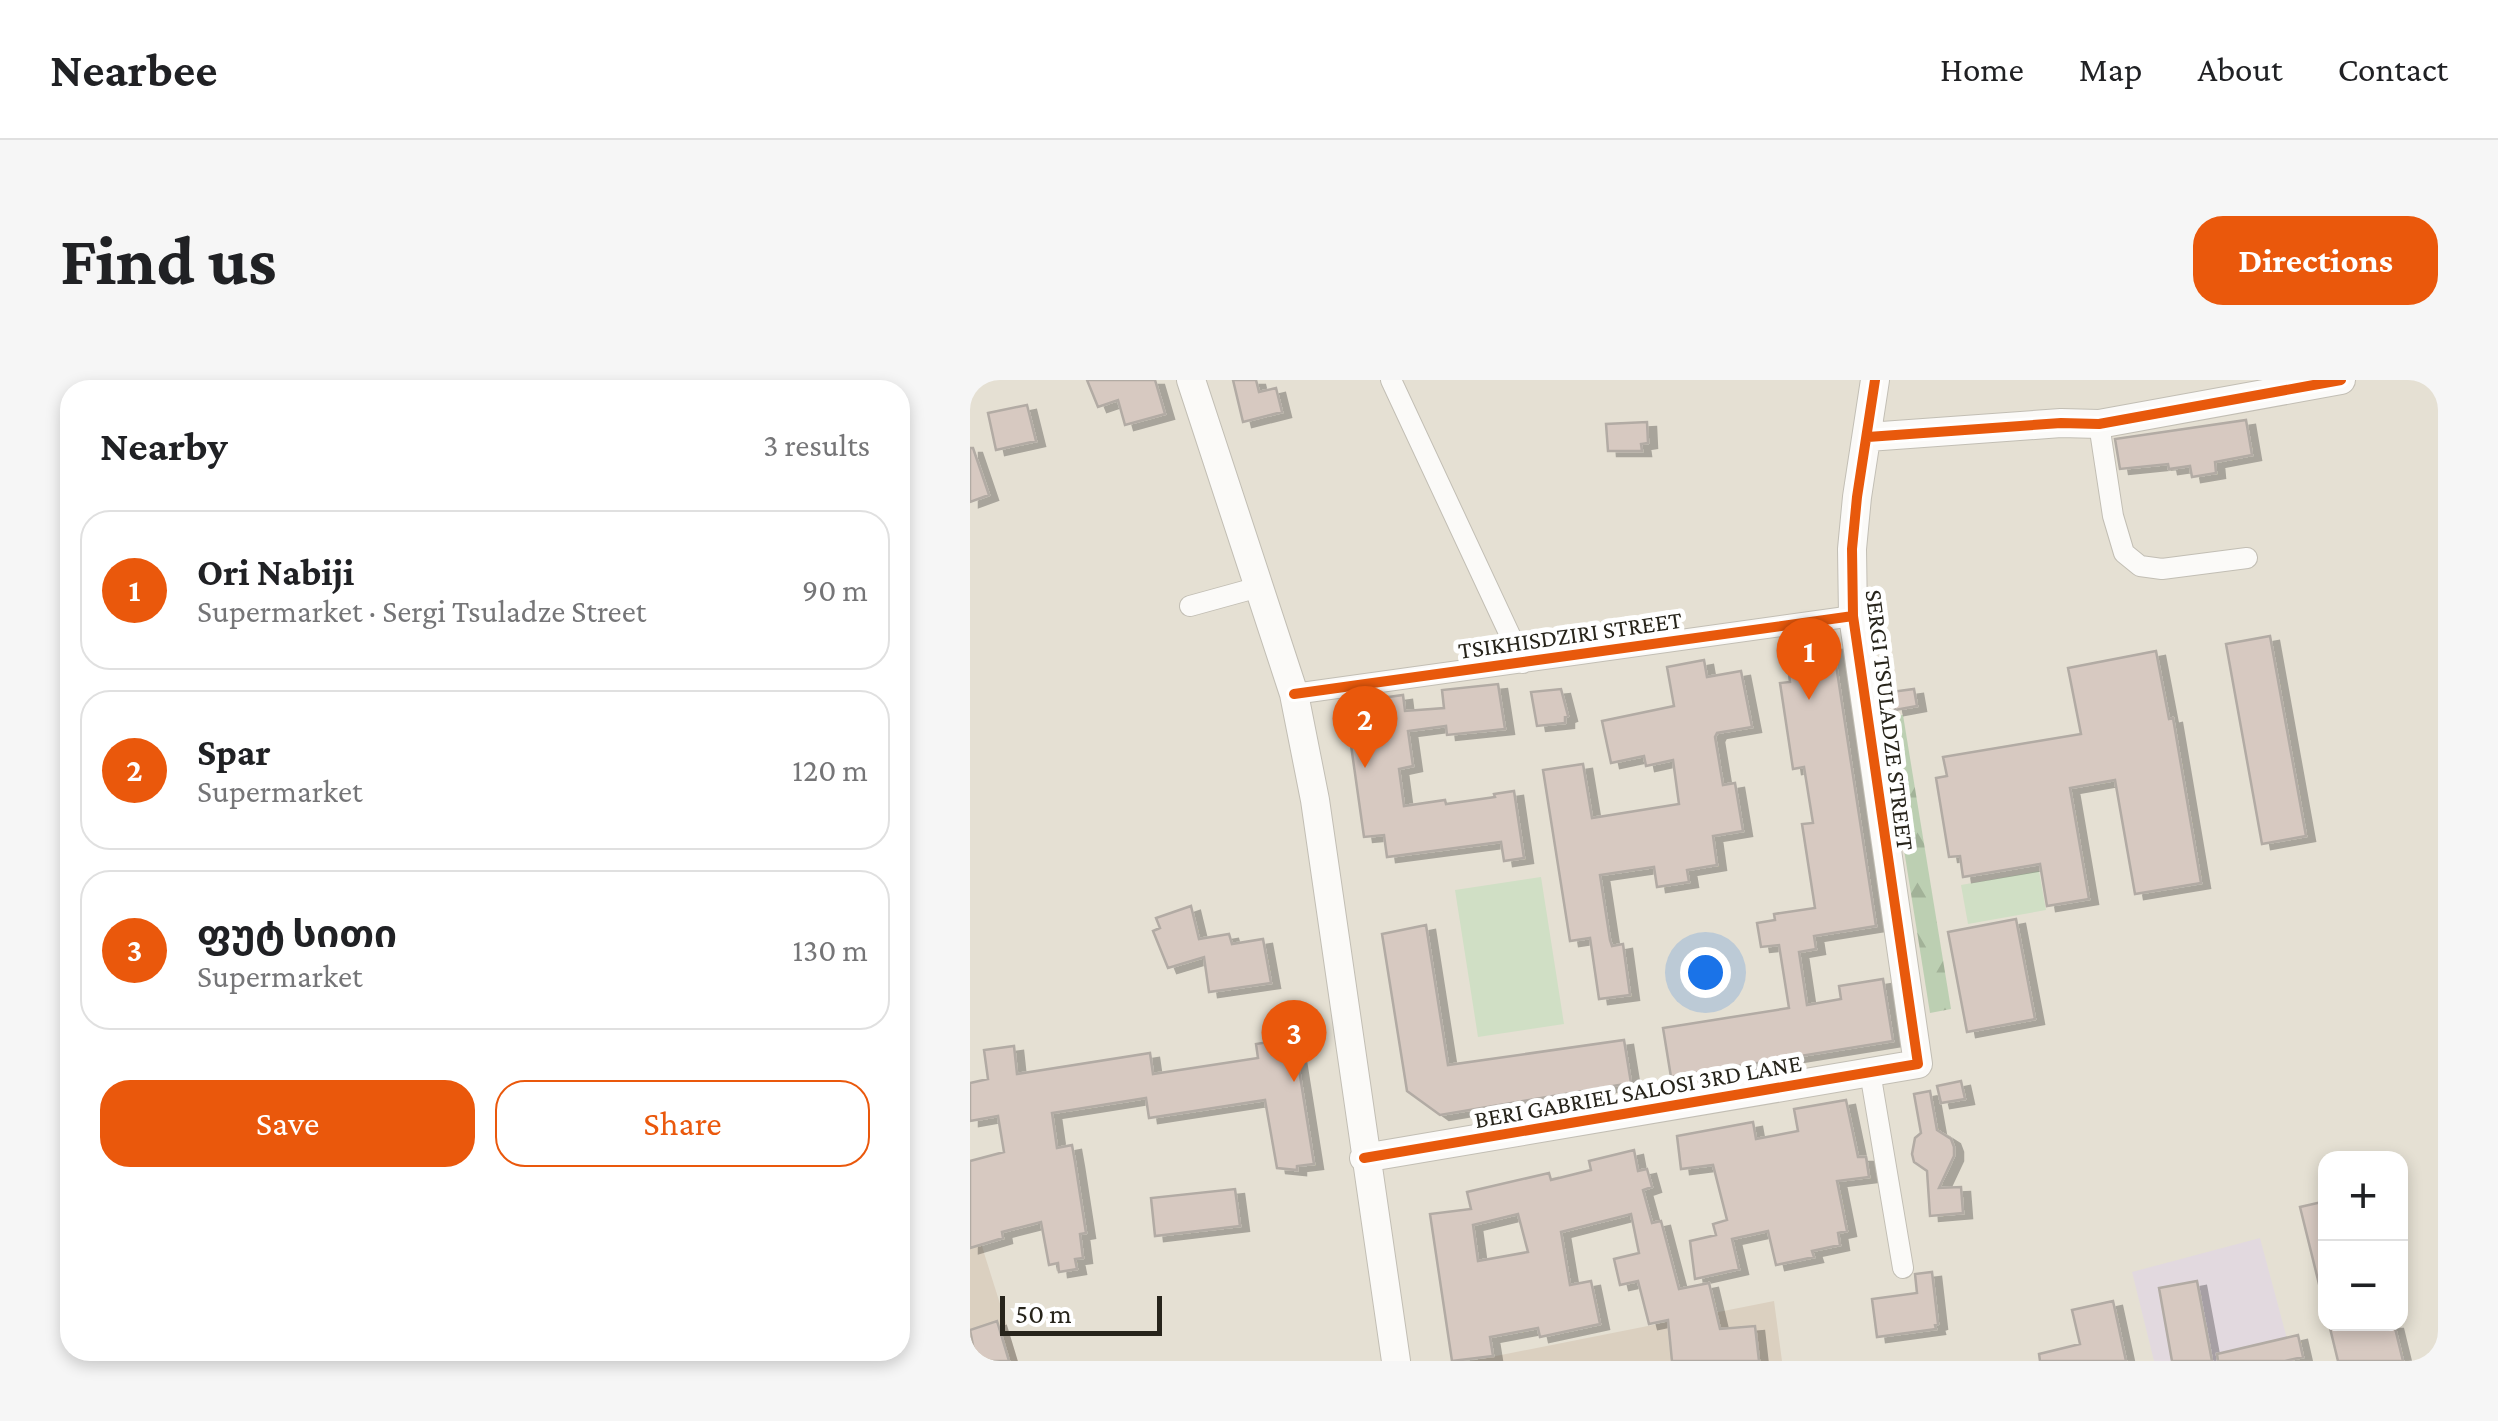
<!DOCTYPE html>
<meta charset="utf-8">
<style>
:root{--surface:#fff;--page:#f6f6f6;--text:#202124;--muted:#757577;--line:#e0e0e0;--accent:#ea580c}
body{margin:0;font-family:"Crimson Pro","Noto Sans Georgian",serif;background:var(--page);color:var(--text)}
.controls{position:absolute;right:30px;bottom:30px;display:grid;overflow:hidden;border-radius:20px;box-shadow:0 5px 15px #0003}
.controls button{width:90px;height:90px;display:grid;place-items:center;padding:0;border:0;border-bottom:2px solid var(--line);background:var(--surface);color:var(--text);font:50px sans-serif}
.scale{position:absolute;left:30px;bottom:25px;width:162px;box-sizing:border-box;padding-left:10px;border:5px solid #27241b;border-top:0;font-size:28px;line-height:35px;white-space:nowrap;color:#27241b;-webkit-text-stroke:8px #fff;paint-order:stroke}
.you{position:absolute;left:735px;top:592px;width:35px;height:35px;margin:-25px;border:8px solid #fff;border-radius:50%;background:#1a73e8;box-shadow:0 0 0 15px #1a73e833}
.badge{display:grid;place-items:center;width:65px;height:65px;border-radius:50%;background:var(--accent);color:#fff;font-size:32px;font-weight:700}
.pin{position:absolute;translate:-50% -82px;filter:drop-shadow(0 2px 5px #0008)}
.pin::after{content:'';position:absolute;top:52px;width:35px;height:30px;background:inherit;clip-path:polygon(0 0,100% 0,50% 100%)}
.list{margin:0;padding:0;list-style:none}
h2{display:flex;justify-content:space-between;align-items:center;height:130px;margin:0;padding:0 40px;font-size:42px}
h2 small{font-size:32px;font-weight:400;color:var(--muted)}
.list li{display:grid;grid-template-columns:65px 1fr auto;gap:30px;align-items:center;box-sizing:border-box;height:160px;margin:0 20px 20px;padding:0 20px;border:2px solid var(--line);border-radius:30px}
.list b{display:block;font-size:38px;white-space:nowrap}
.list p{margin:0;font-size:32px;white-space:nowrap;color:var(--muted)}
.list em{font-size:32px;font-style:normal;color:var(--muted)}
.actions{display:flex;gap:20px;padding:30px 40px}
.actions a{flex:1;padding:22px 0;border:2px solid var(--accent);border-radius:30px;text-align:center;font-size:35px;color:var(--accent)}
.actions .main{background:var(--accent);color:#fff}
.map{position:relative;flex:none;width:1468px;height:981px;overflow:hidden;border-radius:30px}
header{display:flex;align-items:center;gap:60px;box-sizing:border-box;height:140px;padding:0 50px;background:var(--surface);border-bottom:2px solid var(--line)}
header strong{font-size:48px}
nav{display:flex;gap:55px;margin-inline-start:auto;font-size:35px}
.intro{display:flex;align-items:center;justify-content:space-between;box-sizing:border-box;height:240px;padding:0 60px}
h1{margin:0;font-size:70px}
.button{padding:25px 45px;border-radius:30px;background:var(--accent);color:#fff;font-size:35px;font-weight:700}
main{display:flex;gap:60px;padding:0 60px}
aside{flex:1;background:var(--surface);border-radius:30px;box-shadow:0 5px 15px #0003}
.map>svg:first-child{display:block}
</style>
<header>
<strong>Nearbee</strong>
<nav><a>Home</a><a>Map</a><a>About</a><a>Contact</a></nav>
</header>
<div class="intro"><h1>Find us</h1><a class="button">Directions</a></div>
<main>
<aside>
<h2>Nearby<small>3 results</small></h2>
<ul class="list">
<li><span class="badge">1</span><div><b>Ori Nabiji</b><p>Supermarket · Sergi Tsuladze Street</p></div><em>90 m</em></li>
<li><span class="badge">2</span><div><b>Spar</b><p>Supermarket</p></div><em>120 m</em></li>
<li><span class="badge">3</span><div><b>ფუტ სითი</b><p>Supermarket</p></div><em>130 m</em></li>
</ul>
<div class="actions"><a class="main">Save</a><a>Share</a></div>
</aside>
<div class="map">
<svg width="1468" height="981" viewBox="0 0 1468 981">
<defs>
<pattern id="forest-firs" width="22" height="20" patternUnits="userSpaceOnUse" patternTransform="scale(2.5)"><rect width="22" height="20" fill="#bccfb2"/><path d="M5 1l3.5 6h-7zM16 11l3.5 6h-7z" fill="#a2b298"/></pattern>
<filter id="shadow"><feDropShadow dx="9" dy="5" stdDeviation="0" flood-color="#0004"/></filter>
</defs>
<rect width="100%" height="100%" fill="#e5e0d3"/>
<path fill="#dbd0c0" d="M 0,825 L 15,876 L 48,981 L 0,979 Z
M 804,921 L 812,981 L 501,981 Z"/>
<path fill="#e2d9df" d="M 1290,858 L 1323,981 L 1184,981 L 1162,892 Z"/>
<path fill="#d0dfc5" d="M 1069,491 L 1076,530 L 998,544 L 991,505 Z
M 571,497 L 594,644 L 508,657 L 485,510 Z"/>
<path fill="url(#forest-firs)" d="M 933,335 L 981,629 L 960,633 L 913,338 Z"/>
<path fill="#d7c9c1" stroke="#b2aba4" stroke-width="2.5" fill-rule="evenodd" filter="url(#shadow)" d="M 117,0 L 185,0 L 195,34 L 155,45 L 148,20 L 128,27 Z
M 263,0 L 286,0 L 289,12 L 306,8 L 312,32 L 273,42 Z
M 57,25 L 66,61 L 26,70 L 18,33 Z
M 1276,40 L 1282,75 L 1245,82 L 1246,93 L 1222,97 L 1220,86 L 1199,89 L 1198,84 L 1150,89 L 1145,59 Z
M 677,42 L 678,63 L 671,64 L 672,71 L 638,71 L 636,44 Z
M 0,68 L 3,68 L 19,115 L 0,122 Z
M 1300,256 L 1336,456 L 1292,464 L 1256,264 Z
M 863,265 L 906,546 L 844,556 L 846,569 L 829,572 L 837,625 L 871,619 L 869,606 L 913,599 L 923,661 L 701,697 L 693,648 L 819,628 L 809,565 L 791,567 L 787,543 L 805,540 L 804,534 L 845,528 L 832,444 L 843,443 L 834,387 L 823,389 L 810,303 L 820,302 L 816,272 Z
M 1186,271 L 1199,339 L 1203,338 L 1231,503 L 1165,514 L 1145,400 L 1100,408 L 1119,519 L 1077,526 L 1070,484 L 993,497 L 990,476 L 979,477 L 966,398 L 977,396 L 973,377 L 1111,354 L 1098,288 Z
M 734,280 L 737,297 L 771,291 L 782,347 L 747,353 L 745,357 L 753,405 L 765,403 L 773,451 L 743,456 L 747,485 L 717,490 L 719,502 L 687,507 L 684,487 L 630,495 L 640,560 L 642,566 L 653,564 L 660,615 L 629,619 L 620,558 L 600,561 L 573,390 L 613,384 L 622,438 L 709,424 L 703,380 L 676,386 L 674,376 L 641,383 L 632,341 L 704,326 L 697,287 Z
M 528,304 L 535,349 L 477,355 L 476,346 L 438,351 L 443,386 L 429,389 L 434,426 L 475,420 L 476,424 L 525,417 L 524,414 L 544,411 L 554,478 L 534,481 L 531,462 L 417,477 L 414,455 L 394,457 L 375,323 L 433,315 L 435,331 L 474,328 L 472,310 Z
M 591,309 L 598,336 L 595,337 L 595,343 L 567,346 L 561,312 Z
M 944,309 L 947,326 L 925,330 L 921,312 Z
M 221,526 L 229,559 L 259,554 L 262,564 L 293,559 L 301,603 L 239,612 L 234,577 L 198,588 L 183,551 L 190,548 L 186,538 Z
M 1046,539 L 1065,639 L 997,652 L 978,552 Z
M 456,545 L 478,685 L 654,660 L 661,703 L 470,735 L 437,711 L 412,554 Z
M 324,658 L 344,784 L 327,786 L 327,790 L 307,788 L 295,720 L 179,738 L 176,718 L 82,733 L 87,768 L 102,765 L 105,782 L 116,853 L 110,854 L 113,878 L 105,879 L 107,889 L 89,892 L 88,883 L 79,885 L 71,842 L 32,852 L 33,858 L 0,868 L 0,781 L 34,772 L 28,736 L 0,741 L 0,703 L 18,699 L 14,670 L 44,666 L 47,694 L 180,673 L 183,694 L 288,678 L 286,664 Z
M 991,701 L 995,719 L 971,723 L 967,706 Z
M 960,711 L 967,750 L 981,759 L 984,767 L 984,776 L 969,808 L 991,807 L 993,833 L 960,836 L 957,791 L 944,782 L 942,774 L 945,758 L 951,753 L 944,714 Z
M 876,720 L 888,777 L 896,777 L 899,797 L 867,801 L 877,851 L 868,853 L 870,865 L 842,871 L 844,877 L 806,885 L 798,851 L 762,859 L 769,889 L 725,899 L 720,861 L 746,855 L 743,844 L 757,840 L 743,785 L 711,789 L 707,756 L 783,742 L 786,759 L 828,751 L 824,729 Z
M 664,770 L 668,791 L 677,789 L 682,807 L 673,810 L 682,843 L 691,841 L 709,909 L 739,903 L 750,949 L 785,946 L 789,981 L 702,981 L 698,940 L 679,944 L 668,901 L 650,905 L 644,879 L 669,873 L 661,834 L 591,852 L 600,905 L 621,901 L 630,944 L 570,957 L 568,948 L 520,957 L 523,976 L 482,981 L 460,834 L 501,829 L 497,812 L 579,793 L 581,800 L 621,790 L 619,781 ZM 548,834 L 558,872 L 508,881 L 503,845 Z
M 265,809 L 270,846 L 185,856 L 181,818 Z
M 1356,821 L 1356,903 L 1349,904 L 1330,827 Z
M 962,892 L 968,944 L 965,945 L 966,949 L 907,957 L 902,919 L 947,913 L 945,894 Z
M 1227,901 L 1242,981 L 1202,981 L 1189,908 Z
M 1143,921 L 1156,981 L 1070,981 L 1069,974 L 1110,964 L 1102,930 Z
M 27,941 L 39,981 L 6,981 L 0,950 Z
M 1359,944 L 1424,944 L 1433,981 L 1368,981 Z
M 1328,955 L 1333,977 L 1315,981 L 1248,981 L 1247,974 Z"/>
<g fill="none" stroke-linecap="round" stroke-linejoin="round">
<g stroke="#c2beb4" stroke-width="22">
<path id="street" d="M 421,0 L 553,283
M 1129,44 L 1143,136 L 1154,173 L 1170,186 L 1192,189 L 1277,178
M 220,226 L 289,207
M 324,314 L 883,236
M 900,692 L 933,888"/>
</g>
<g stroke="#c2beb4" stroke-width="30">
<path id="secondary" d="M 221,0 L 324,314 L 345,420 L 426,981
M 898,57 L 1091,43 L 1129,44 L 1371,0
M 394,778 L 948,684 L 883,236 L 882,169 L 887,117 L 905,0"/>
</g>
<use href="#street" stroke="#fbfaf8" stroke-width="20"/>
<use href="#secondary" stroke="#fbfaf8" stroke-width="28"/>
<g stroke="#fff" stroke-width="16">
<path id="cycleway" d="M 898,57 L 1091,43 L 1129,44 L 1371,0
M 324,314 L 883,236
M 394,778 L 948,684 L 883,236 L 882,169 L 887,117 L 905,0"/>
</g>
<use href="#cycleway" stroke="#e8590c" stroke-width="10"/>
</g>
<g text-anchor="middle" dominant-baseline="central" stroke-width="10" stroke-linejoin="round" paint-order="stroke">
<g font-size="25" fill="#27241b" stroke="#fff">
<text transform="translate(600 255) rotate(-8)">TSIKHISDZIRI STREET</text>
<text transform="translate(920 340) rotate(83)">SERGI TSULADZE STREET</text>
<text transform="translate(668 711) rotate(-10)">BERI GABRIEL SALOSI 3RD LANE</text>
</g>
</g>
</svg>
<div class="controls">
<button>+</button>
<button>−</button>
</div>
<div class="scale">50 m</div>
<div class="you"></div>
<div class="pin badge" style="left:839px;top:320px">1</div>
<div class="pin badge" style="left:395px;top:388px">2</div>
<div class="pin badge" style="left:324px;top:702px">3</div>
</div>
</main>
